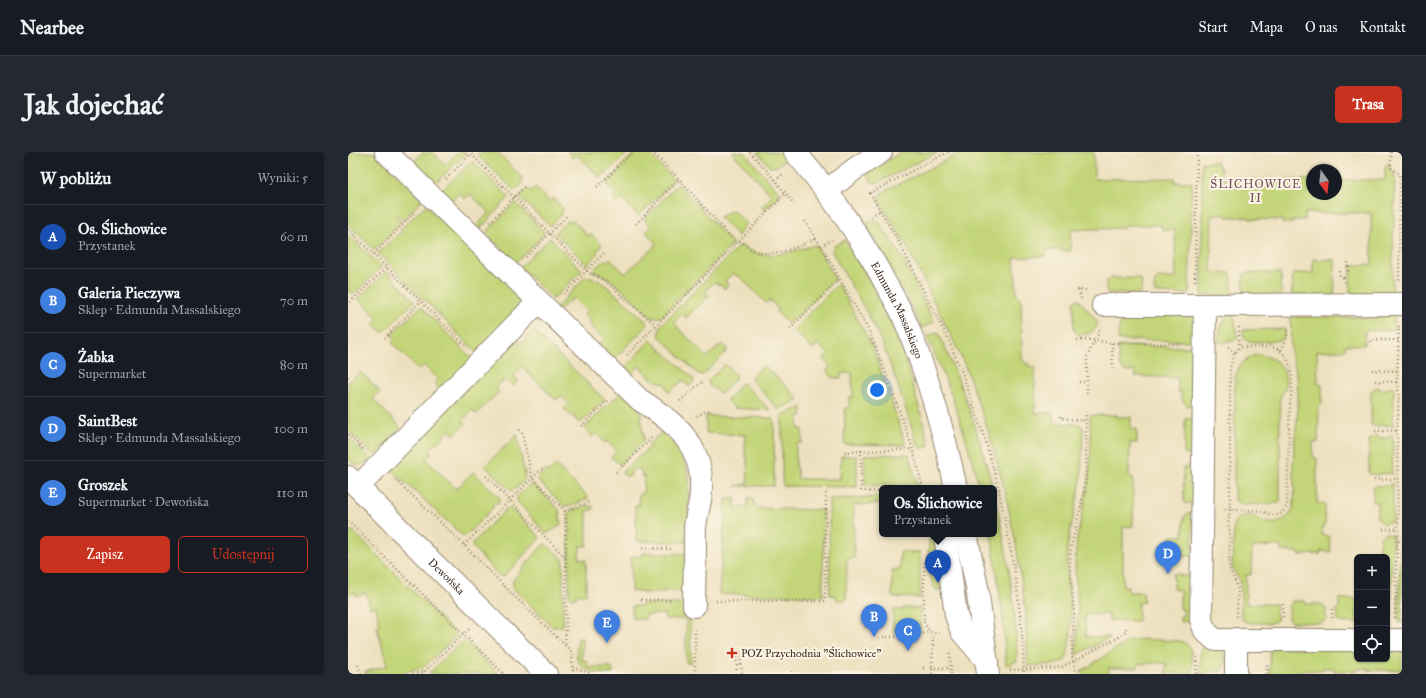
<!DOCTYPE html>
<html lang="pl">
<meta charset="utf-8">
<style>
:root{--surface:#171b24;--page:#242831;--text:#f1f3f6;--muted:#9ea1a6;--line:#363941;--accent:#c8321e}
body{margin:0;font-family:"IM FELL Great Primer",serif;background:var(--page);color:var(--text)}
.controls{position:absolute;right:12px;bottom:12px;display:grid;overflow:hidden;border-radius:6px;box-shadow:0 1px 3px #0004}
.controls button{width:36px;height:36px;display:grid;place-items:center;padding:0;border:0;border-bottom:1px solid var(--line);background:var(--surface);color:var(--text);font:20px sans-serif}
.compass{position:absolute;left:958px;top:12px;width:36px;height:36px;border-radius:50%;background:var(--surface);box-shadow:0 1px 3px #0004;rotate:165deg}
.you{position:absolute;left:529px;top:238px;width:14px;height:14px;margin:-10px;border:3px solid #fff;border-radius:50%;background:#1a73e8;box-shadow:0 0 0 6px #1a73e833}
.badge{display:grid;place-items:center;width:26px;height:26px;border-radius:50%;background:var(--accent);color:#fff;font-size:13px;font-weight:700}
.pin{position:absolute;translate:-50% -33px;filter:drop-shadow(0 1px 2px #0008)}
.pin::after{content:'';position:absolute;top:21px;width:14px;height:12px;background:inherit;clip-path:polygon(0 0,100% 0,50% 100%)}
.popup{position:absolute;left:531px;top:333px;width:118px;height:52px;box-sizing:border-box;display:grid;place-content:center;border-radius:6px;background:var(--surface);filter:drop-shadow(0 1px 3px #0005);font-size:13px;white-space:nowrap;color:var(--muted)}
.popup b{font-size:15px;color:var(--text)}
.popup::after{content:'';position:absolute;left:50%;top:100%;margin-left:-8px;border:8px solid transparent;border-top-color:var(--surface)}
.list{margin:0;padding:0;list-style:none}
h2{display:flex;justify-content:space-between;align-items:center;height:52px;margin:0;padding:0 16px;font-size:17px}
h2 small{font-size:13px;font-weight:400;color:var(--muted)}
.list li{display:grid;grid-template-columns:26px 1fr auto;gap:12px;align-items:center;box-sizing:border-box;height:64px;padding:0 16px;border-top:1px solid var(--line)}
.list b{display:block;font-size:15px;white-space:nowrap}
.list p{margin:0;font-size:13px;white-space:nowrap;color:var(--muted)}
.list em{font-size:13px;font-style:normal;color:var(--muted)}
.actions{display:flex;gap:8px;padding:12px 16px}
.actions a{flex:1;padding:9px 0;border:1px solid var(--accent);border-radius:6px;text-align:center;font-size:14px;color:var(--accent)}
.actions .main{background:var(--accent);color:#fff}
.icon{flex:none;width:22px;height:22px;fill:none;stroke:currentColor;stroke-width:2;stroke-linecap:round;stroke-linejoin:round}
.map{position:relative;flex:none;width:1054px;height:522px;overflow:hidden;border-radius:6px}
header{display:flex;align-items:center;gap:24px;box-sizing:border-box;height:56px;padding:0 20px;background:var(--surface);border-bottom:1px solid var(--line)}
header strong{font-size:19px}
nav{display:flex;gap:22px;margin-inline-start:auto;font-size:14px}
.intro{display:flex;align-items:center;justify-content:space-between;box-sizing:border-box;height:96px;padding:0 24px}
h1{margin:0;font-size:28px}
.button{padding:10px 18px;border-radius:6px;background:var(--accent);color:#fff;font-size:14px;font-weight:700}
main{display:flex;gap:24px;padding:0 24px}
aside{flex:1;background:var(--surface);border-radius:6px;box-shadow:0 1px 3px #0004}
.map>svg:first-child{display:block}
</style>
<header>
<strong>Nearbee</strong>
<nav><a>Start</a><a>Mapa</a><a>O nas</a><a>Kontakt</a></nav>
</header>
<div class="intro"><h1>Jak dojechać</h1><a class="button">Trasa</a></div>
<main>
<aside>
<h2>W pobliżu<small>Wyniki: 5</small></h2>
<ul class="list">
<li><span class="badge" style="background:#1a4fb4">A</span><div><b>Os. Ślichowice</b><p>Przystanek</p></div><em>60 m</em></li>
<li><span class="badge" style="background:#3f7fe0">B</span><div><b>Galeria Pieczywa</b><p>Sklep · Edmunda Massalskiego</p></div><em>70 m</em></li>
<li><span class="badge" style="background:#3f7fe0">C</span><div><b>Żabka</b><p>Supermarket</p></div><em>80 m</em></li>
<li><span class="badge" style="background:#3f7fe0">D</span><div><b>SaintBest</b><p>Sklep · Edmunda Massalskiego</p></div><em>100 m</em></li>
<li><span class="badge" style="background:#3f7fe0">E</span><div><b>Groszek</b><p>Supermarket · Dewońska</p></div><em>110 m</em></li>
</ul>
<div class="actions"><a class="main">Zapisz</a><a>Udostępnij</a></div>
</aside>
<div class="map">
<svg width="1054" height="522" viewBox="0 0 1054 522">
<rect width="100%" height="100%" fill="#fcf5e5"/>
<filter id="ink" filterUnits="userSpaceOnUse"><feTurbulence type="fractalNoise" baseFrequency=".025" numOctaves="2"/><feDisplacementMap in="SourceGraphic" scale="8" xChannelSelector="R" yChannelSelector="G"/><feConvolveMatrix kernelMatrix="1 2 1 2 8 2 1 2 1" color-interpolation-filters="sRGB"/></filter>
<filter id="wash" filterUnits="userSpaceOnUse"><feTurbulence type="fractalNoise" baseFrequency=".012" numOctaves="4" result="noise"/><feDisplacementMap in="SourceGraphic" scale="16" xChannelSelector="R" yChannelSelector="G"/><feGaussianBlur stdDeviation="0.9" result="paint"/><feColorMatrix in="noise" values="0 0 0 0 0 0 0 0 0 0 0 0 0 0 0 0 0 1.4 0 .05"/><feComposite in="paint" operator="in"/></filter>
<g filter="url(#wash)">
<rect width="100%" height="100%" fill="#ede0be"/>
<path fill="#c3d578" stroke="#7f804b" d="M 0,0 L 26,0 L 74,48 L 55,68 L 49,62 L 48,64 L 53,70 L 27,97 L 25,97 L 0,72 Z
M 75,0 L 78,2 L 81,0 L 84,0 L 97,13 L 110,0 L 119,0 L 85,34 L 63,13 Z
M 132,0 L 149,0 L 175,26 L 172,29 L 175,31 L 167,39 L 129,3 Z
M 219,0 L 281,0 L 252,26 L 229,3 L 225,6 Z
M 288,0 L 300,0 L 326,28 L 291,64 L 273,47 L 268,51 L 264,46 L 268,42 L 258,32 L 272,19 L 270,17 Z
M 384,0 L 397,0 L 406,12 L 432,41 L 431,45 L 416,58 L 413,55 L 424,44 Z
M 409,0 L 432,0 L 438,7 L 428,15 L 422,15 Z
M 553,0 L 590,0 L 529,31 L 523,29 L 519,22 Z
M 614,0 L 746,0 L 746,27 L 827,26 L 827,30 L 844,30 L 841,142 L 808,141 L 806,139 L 807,129 L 810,126 L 828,126 L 827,78 L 814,78 L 814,73 L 776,73 L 776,76 L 723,78 L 722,99 L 699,98 L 697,104 L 666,106 L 669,144 L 673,147 L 674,207 L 678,212 L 680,211 L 681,214 L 687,215 L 687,261 L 703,261 L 705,262 L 706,271 L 730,272 L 735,275 L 733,329 L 720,390 L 719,401 L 719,419 L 723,468 L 723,480 L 719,505 L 716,509 L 708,512 L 680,514 L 677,454 L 668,393 L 658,344 L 642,284 L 618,216 L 606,190 L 559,95 L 531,49 L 533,41 Z
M 124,9 L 161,45 L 132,77 L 129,74 L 141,60 L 122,42 L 117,47 L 111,41 L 101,51 L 91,41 Z
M 854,10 L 869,10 L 873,18 L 873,27 L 964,28 L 964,42 L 988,42 L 988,28 L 1037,28 L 1037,14 L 1041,11 L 1042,18 L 1046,21 L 1047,25 L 1044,143 L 1002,142 L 1003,113 L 1024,113 L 1023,61 L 957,61 L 957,68 L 945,68 L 945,71 L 934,71 L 934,68 L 901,67 L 901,65 L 878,65 L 877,62 L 864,62 L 863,120 L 883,121 L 885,143 L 854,143 Z
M 330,32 L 385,92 L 313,165 L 304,166 C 291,154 261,121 244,119 L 256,108 L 259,109 L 262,106 L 277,122 L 309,92 L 298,80 L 303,75 L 296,67 Z
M 187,35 L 202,50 L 205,46 L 216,57 L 213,61 L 214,62 L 202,74 L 171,45 L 180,36 L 183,39 Z
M 167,50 L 197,81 L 168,111 L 138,81 Z
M 78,53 L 177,150 L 131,203 L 30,101 L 51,81 L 52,82 L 54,80 L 52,78 Z
M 385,58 L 398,71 L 390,84 L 371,65 Z
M 220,68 L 223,71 L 225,68 L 240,84 L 243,82 L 254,93 L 248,100 L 250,102 L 239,113 L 207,81 Z
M 525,68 L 530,69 L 551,100 L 586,170 L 574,176 L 543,115 L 518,73 Z
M 0,83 L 34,115 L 6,142 L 2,139 L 0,141 Z
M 202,86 L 234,118 L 205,147 L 172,115 Z
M 497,88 C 515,119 535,149 548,182 C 561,215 569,250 579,284 L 581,293 L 579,295 L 572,296 L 569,293 C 557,254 545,215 528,178 C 515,151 498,126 484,100 L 486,94 Z
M 392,93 C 420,111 438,100 468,93 L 487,127 L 447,167 L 445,166 L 440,172 L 428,159 L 430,157 L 422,148 L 418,151 L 391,124 L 390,125 L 385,121 L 377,129 L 380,133 L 377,137 L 373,133 L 371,133 L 367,130 L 357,139 L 361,144 L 338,166 L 334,162 L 326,170 L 330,174 L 329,175 L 359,205 L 374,192 L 379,196 L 378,200 L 355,223 L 349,221 L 311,184 L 312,174 Z
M 965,107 L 987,108 L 987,119 L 985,121 L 987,129 L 986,144 L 943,143 L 945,131 L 944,130 L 945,121 L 965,121 Z
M 38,119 L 67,149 L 35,181 L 25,171 L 30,166 L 10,147 Z
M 896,121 L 932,121 L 934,130 L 932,131 L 934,143 L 895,143 L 896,137 L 895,130 Z
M 238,124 L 254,130 L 299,170 L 300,173 L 263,210 L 248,195 L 256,187 L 240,172 L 242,169 L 236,163 L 239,160 L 225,146 L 210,159 L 207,157 Z
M 762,126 L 790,126 L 794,130 L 793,139 L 792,142 L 759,141 L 758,138 L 758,130 Z
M 490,132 L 525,196 L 558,293 L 496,292 L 497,256 L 501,256 L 501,245 L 505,245 L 504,221 L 493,221 L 493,226 L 485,226 L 479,219 L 482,214 L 475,207 L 480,202 L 470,192 L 464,197 L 445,178 L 451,172 L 451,171 Z
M 730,147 L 750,170 L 748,176 L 741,182 L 734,182 L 732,183 L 726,179 L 726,149 Z
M 73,154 L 125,208 L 93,239 L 86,232 L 90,228 L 76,213 L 71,218 L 44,191 L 47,186 L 43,183 Z
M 1042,160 L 1047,160 L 1046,178 L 1017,179 L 1016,193 L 997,193 L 997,198 L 969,199 L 970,232 L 974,233 L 974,252 L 971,252 L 970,290 L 965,290 L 965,305 L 969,306 L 969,351 L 977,352 L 977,373 L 975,374 L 974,383 L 981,384 L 983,400 L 973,399 L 972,402 L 951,403 L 950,400 L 933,399 L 932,394 L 904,395 L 903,423 L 898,423 L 898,452 L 928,452 L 929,454 L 928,456 L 928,462 L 929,464 L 930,467 L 926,470 L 923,471 L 902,471 L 896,469 L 893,465 L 893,435 L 891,428 L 884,415 L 886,371 C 889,365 898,361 904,364 C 919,371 928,377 942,362 C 950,353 945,326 945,314 C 945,292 950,271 950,250 C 950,239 950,227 947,216 C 946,210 943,205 943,198 C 942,187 943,176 943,165 L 1035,165 Z
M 842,162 L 847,170 L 850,189 L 770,188 C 770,178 770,171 778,164 Z
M 880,162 L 886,163 L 889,186 C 885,191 876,190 870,190 L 872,177 Z
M 937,177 L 936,185 L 933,188 C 926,189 902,192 897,187 C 895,184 895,181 895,178 Z
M 186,179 L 256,247 L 255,250 L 232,271 L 216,257 L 221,252 L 213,244 L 208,248 L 174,215 L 166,223 L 170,229 L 165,234 L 158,227 L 148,236 L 151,240 L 128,262 L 124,258 L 115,268 L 118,271 L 106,283 L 102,278 L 82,298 L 84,301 L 78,307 L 108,337 L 125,320 L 151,345 L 152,348 L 149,352 L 147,350 L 144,353 L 146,355 L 116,385 L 45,319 L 43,315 L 162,192 L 174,190 Z
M 590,180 C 613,230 631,283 645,336 L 632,336 C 618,285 602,233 579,185 Z
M 302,188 L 345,226 L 346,230 L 341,235 L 335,228 L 321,241 L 317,231 C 306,231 299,222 291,214 L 281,224 L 273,220 Z
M 770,194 L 850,195 L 845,252 L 839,254 L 833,247 L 834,240 L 830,240 L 830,226 L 787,224 L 787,219 L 776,219 L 771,212 Z
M 908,203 C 926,203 941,215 937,236 C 936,240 933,243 932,247 L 932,348 L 931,351 L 895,353 L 886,348 L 887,226 C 889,215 897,206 908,203 Z
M 376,213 L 378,213 L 387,222 L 387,226 L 374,241 L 371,241 L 361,233 L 360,229 Z
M 416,213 L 451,247 L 431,258 L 403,227 L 404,224 Z
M 13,220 L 32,240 L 25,247 L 53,276 L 29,302 L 24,302 L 0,278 L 0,230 Z
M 393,231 L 396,232 L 422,258 L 386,256 L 379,249 Z
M 1042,234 L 1046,235 L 1045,275 L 1041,273 L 1031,273 L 1030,275 L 1023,273 L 1023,239 L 1028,235 L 1032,237 L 1040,237 Z
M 274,239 L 292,256 L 296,289 L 272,313 L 263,305 L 268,299 L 259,289 L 257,291 L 248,281 L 244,285 L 236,276 Z
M 454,255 L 454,264 L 450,265 L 451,277 L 454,277 L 454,291 L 448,291 L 448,316 L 449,317 L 450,327 L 492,327 L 493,304 L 509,304 L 509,335 L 435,334 L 434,326 L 434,263 Z
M 743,263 L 769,263 L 769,265 L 783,265 L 783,277 L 789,277 L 789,291 L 782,291 L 781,324 L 785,325 L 785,374 L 775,375 L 775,435 L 780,435 L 780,440 L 795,440 L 796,450 L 790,451 L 790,468 L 788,469 L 761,468 L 761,462 L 737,463 L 738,485 L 763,485 L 728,503 L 730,460 L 727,416 L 729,386 L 741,328 L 743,293 L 742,265 Z
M 358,264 L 424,266 L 426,268 L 426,334 L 387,334 L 400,332 L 399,304 L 397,304 L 397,283 L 358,281 Z
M 846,266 L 848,301 L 844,301 L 842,303 L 839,303 L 836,301 L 837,267 Z
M 315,279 L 332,299 L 341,324 L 340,390 L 289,389 L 287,353 L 291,353 L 291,342 L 295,342 L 296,324 L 294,324 L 292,317 L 283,318 L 283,324 L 277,324 L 274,320 L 302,295 L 300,293 Z
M 169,283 L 177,323 L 176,329 L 165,339 L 162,338 L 137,314 Z
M 1042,283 L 1045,283 L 1044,323 L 1041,321 L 1031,322 L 1029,324 L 1025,322 L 1021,322 L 1021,288 L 1028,284 L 1032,286 L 1041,286 Z
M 0,285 L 23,307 C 15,315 8,315 0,307 Z
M 561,302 L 569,331 L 568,334 L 517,333 L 516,303 Z
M 208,313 L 240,345 L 239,347 L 223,354 L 216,354 L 190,329 L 190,325 L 198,318 L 201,320 Z
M 842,313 L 844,314 L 848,314 L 848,350 L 838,352 L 836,349 L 835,316 L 838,316 Z
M 182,332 L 186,332 L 211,358 L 213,373 L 200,381 L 197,381 L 169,349 L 169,345 Z
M 1042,332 L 1045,332 L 1045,370 L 1039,370 L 1037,372 L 1035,372 L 1029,366 L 1029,350 L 1025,350 L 1025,336 L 1028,333 L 1031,334 L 1040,334 Z
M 646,342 C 659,396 668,453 669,509 L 658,513 L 654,457 L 643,382 L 646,382 Z
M 403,345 L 409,356 L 475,358 L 475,444 L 371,442 L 378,348 L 387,346 L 387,356 L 400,355 L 400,346 Z
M 534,345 L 534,352 L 506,353 L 506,406 L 499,407 L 498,448 L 489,448 L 488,444 L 482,443 L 481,347 Z
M 241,353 L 242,355 L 245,354 L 245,358 L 239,359 L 239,394 L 232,394 L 231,407 L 238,408 L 238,442 L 228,442 L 228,446 L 223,446 L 221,444 L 221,361 L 222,359 Z
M 162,356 L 191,384 L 191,387 L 156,424 L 151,424 L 123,393 L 158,357 Z
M 841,361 L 844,363 L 845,404 L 837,404 L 833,406 L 829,404 L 824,404 L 823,403 L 823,384 L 835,384 L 836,365 Z
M 5,379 L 109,483 L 76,515 L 50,522 L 17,522 L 16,520 L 39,514 L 29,475 L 32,474 L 28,454 L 22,456 L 18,441 L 8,444 L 7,440 L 0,442 L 0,380 Z
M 1038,381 L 1045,384 L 1043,467 L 1039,471 L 1039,405 L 1009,405 L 1009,413 L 1007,413 L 1007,404 L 1030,404 L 1032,385 Z
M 582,382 L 585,382 L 592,435 L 591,439 L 587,437 C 577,420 580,400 582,382 Z
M 196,392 L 199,393 L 215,407 L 215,474 L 205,475 L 165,436 L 165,428 Z
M 1052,393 L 1054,396 L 1054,471 L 1052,471 L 1050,466 Z
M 552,400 L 572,400 L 572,446 L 544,445 L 544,418 L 552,418 Z
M 295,401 L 339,402 L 339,440 L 315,439 L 315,441 L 294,441 L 293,439 L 283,439 L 283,405 L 295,404 Z
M 825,422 L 832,422 L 832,424 L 846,424 L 843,469 L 832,470 L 832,464 L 835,464 L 835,457 L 832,457 L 832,438 L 826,438 Z
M 991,447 L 1009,447 L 1009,471 L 993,470 L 989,468 L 990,462 L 988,458 L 991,456 Z
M 944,449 L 956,449 L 957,452 L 975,452 L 976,456 L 979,458 L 977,461 L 979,467 L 974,471 L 943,470 L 940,467 C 940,461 943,459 940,454 L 944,451 Z
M 294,452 L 342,452 L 343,511 L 338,511 L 338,467 L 317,467 L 316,462 L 298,463 L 297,467 L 284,466 L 284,454 L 294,454 Z
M 555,456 L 572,456 L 572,478 L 570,480 L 545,480 L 545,457 L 555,458 Z
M 234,486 L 234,508 L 239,509 L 240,515 L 264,515 L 265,522 C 252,522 234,520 229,506 C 228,501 229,493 230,487 Z
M 795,487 L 832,489 C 847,493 844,509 844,522 L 818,522 L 818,511 L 799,511 L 799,512 L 790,512 L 790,516 L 761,516 L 761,522 L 733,522 L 732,520 L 782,488 Z
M 116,488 L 151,522 L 80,522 Z
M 858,494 L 874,498 C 878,504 878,513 874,518 L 869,520 L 859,519 L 859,522 L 852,522 L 852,499 Z
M 1009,495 L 1009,507 L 1039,507 L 1039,495 L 1054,495 L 1054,518 L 1020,518 L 1020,516 L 1008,517 L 1008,519 L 986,519 L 986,516 L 974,516 L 974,518 L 949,519 L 946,522 L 922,522 L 922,501 L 926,496 Z"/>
</g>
<g filter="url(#ink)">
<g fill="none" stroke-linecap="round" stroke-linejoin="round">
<g stroke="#94856e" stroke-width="24">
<g id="minor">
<path d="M 38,0 L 292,248 C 327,270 356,294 353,339 C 353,349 349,359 348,369 C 346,378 347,387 347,396 C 347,416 346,435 346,454"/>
<path id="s1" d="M 447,0 C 479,37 507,77 531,119 C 538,133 546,146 553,159 C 578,216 595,276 608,336"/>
<path d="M 478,39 L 508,16 L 533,0"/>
<path d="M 755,153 L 857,153"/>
<path id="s2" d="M 0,325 L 74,400 L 198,522"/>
<path d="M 10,335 L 190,150"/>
<path d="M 597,382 L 608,463 L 614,480 L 639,509"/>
<path d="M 618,382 L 629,435 L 640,522"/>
<path d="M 888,487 L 888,522"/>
<path d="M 1009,488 L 867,488 L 857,479 L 853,468 L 857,153 L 1054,152"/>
<path d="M 1039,488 L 1054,488"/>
</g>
</g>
<path stroke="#94856e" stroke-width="2.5" stroke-dasharray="1 3" stroke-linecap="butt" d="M 304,0 L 331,27 L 389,92
M 402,0 L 427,28 L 446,52
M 600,0 L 522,41 L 553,94 L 599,185 L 614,220 L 639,294 L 651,337 L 668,426 L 675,492 L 676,522
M 1043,0 L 1043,16 L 1052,22 L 1051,129
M 98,27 L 123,2 L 239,119 L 243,122 L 255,127 L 308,173
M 427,28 L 435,22
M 249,35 L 285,0
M 523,64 L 531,59
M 457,69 L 473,94 L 521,179 L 535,214 L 564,294 L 575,336
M 142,70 L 178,33
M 288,72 L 331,27
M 0,77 L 117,193
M 392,89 C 395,91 398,95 402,97 C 422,108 450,95 468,86
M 473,94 L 484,88
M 26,102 L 67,60
M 178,105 L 219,64
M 991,119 L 991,123 L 996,126
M 847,129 L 849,0
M 996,130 L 996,126 L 1000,119 L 1000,109
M 729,138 L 739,138
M 731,138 L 733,147
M 216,142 L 256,101
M 2,150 L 39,115
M 1051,174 L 1049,230 L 1051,245 L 1049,279 L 1050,383 L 1049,387 L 1054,391
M 891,175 L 891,195
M 442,177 L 492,126
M 37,186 L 73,149
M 729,188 L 746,188 L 764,191 L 834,192
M 1023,190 L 1023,188 L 1050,188
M 764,191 L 765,219
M 880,195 L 887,201
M 933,198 L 938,189 L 940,176
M 279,203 L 438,41
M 1024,218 L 1050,219
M 0,225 L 3,222
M 1027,229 L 1049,230
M 731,230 L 739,230
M 739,241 L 739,205 L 753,176
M 332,249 L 354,230
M 349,264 L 358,259 L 364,259
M 713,264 L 713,266 L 738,269
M 233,274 L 260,248
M 171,278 L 174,281 L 184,326 L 217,359 L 218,406 L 218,478 L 217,492
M 1027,279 L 1049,279
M 0,282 L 15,297
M 497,300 L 565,297
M 268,320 L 305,285
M 138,324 L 218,406
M 48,328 L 116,393 L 155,433 L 224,500 L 225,522
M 1026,328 L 1049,327
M 513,339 L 513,298
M 517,339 L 534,340
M 877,357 C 888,359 900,357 912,359 C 917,360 922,363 927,363 C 933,363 936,359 939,354 L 942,250 C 946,233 946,200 924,195 L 891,195 L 885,205 L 882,215 L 882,358 L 880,369 L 882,381 L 881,415 L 890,437 L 889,465
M 217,359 L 241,350
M 0,369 L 156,522
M 1035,377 L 1050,377
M 116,393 L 196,315
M 294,396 L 324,397
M 576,410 L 576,471 C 581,478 582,482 591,481
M 293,448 L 323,448
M 368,449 L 477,449 L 478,339
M 935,465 L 935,452
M 984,466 L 984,457
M 1047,466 L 1049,387
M 347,477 L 347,522
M 531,485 L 570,484 L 581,479
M 384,501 L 392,500 L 394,522
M 388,501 L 389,522
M 602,501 L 603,522
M 10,513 L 13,522
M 225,515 L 244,522
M 575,516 L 603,516
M 662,518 L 708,516 L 714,515 L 771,485 L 778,479 L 778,476
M 444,519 L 444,522
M 65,522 L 77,519
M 74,522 L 121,477
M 584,522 L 585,482
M 728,522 L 724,503 L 726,461 L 722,414 L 723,395 L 736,340 L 738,322 L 738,260
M 848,522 L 849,503
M 919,522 L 919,511"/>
<use href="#minor" stroke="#fff" stroke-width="22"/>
</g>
</g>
<path fill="#c8321e" stroke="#fcf5e5" stroke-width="1.5" d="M382 495h4v4h4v4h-4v4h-4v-4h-4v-4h4z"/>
<g text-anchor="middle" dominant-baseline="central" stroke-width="4" stroke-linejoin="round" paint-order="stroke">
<g font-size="11" fill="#3b2a1e" stroke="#fcf5e5">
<text stroke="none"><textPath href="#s1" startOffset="189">Edmunda Massalskiego</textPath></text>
<text stroke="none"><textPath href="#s2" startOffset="140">Dewońska</textPath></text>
</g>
<g font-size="11" fill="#3b2a1e" stroke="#fcf5e5" text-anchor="start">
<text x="393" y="501">POZ Przychodnia "Ślichowice"</text>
</g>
<g font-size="12" letter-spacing="1" fill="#6f4f58" stroke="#fcf5e5">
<text x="908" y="32">ŚLICHOWICE<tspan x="908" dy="14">II</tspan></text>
</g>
</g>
</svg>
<div class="controls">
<button>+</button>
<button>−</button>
<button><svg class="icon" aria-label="locate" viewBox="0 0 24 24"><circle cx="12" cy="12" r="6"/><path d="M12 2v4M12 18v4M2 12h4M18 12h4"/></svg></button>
</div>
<svg class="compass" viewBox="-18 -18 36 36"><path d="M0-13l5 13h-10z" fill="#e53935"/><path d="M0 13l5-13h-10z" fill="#9ea1a6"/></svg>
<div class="you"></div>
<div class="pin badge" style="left:590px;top:431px;background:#1a4fb4">A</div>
<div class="popup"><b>Os. Ślichowice</b>Przystanek</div>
<div class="pin badge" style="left:526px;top:485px;background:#3f7fe0">B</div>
<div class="pin badge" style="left:560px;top:499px;background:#3f7fe0">C</div>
<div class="pin badge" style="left:820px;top:422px;background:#3f7fe0">D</div>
<div class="pin badge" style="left:259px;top:491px;background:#3f7fe0">E</div>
</div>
</main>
